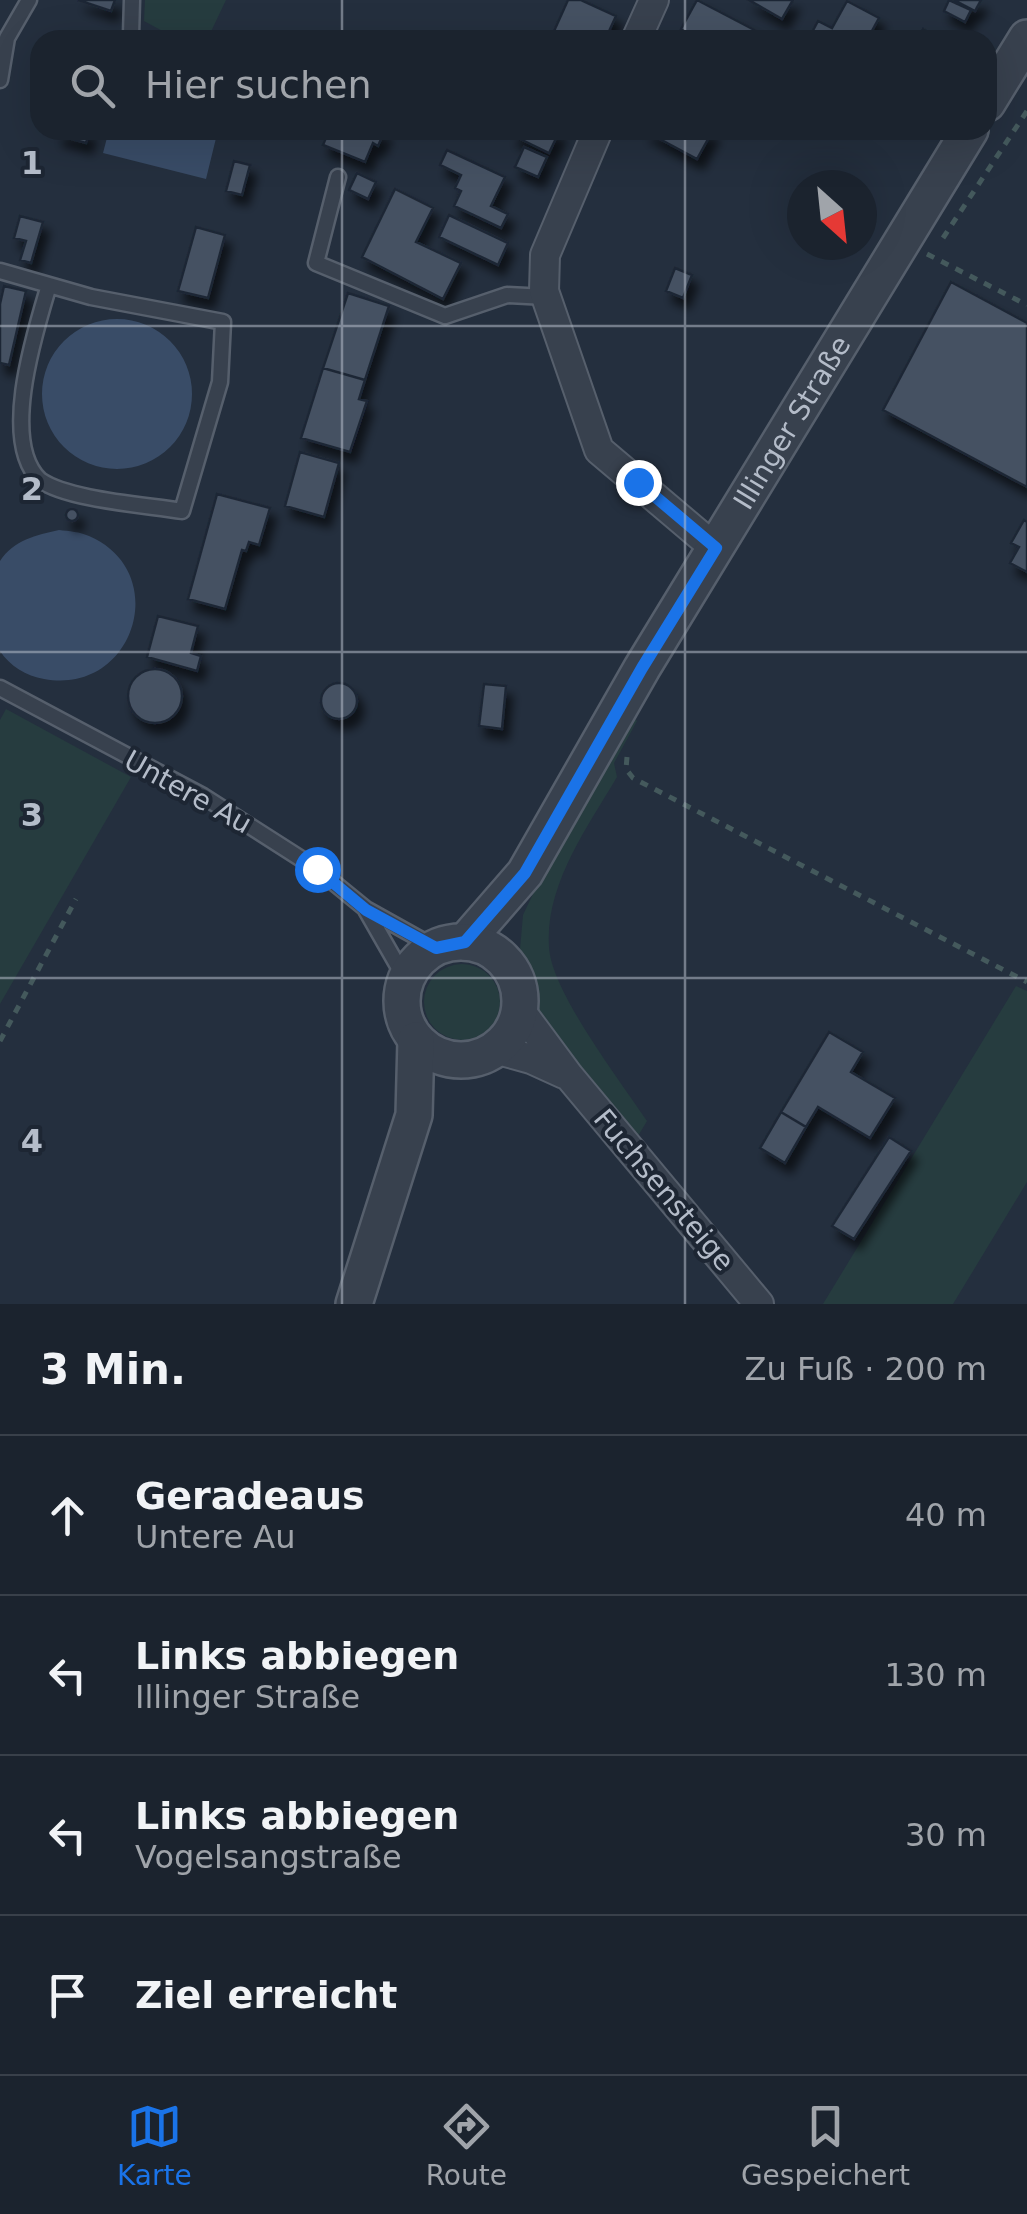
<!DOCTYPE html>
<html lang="de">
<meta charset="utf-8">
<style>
:root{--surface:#1b232e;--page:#242b36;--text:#f1f3f6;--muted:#a0a4aa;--line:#39404a;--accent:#1a73e8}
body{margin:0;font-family:"DejaVu Sans",sans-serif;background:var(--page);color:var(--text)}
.compass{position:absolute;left:787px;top:170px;width:90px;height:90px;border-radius:50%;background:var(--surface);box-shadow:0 10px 40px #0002;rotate:153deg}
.stop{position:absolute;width:30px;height:30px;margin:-22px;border:8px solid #1a73e8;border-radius:50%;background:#fff}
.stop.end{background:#1a73e8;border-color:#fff;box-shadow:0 2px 10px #0008}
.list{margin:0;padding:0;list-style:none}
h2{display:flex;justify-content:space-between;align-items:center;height:130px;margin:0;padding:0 40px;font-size:42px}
h2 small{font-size:32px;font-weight:400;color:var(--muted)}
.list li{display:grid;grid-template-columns:65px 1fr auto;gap:30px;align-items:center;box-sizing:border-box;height:160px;padding:0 40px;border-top:2px solid var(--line)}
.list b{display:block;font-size:38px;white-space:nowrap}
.list p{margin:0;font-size:32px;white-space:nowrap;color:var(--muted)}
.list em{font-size:32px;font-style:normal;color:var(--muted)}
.icon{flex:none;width:55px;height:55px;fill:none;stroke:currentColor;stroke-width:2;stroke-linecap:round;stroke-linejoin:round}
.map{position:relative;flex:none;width:1027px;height:1304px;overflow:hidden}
.search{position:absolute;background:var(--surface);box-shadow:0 10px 40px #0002;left:30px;right:30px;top:30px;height:110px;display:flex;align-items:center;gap:25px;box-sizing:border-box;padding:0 35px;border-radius:30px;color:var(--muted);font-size:38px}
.sheet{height:770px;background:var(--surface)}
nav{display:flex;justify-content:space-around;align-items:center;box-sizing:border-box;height:140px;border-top:2px solid var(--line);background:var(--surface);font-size:28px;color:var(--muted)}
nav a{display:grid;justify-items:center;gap:5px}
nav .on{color:var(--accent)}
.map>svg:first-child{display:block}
</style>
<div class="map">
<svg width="1027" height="1304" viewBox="0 0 1027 1304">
<defs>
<filter id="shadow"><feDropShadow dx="6" dy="10" stdDeviation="5" flood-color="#0009"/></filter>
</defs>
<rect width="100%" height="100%" fill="#242f3e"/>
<path fill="#263c3f" d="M 145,0 L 226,0 L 207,40 L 179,40 L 144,21 Z
M 6,709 L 131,777 L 0,1004 L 0,720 Z
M 634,718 L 637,721 L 614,763 L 617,777 C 587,828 545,885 549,947 C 551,991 621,1082 647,1121 L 638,1136 L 536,1012 L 529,971 L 520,949 L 523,915 L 551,856 L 617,740 Z
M424 1002a38 38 0 1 1 76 0a38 38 0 1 1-76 0Z
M 1016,986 L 1027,991 L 1027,1182 L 953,1304 L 823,1304 Z"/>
<path fill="#394c67" d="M 109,130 L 218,130 L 206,179 L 103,153 Z
M42 394a75 75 0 1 1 150 0a75 75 0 1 1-150 0Z
M 59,530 C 69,531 80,532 89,536 C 173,572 134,696 44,679 C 26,676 10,666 0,651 L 0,561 C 14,540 36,535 59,530 Z"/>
<path fill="#455162" stroke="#1f2835" stroke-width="2.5" filter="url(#shadow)" d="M 78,0 L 115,0 L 111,11 Z
M 568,0 L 581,0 L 616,16 L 605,40 L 550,40 Z
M 697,0 L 762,34 L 759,40 L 703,40 L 681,29 Z
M 749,0 L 793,0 L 782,19 Z
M 949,0 L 971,10 L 965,22 L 944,11 Z
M 954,0 L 981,0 L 975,11 Z
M 847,1 L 879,18 L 867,40 L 808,40 L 818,21 L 832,28 Z
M 923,29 L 943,40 L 917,40 Z
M 58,130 L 90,130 L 86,143 L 57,135 Z
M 329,130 L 385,130 L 378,146 L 373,143 L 365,162 L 323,145 Z
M 515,130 L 560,130 L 549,153 L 512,135 Z
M 643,130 L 713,130 L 697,159 Z
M 524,147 L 547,157 L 538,177 L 515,167 Z
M 447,150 L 505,177 L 491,206 L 508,214 L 501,228 L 454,206 L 461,191 L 455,188 L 461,175 L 440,165 Z
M 234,161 L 250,165 L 242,195 L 226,191 Z
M 357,173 L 376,182 L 368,199 L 349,190 Z
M 395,189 L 433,208 L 416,242 L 461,263 L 443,299 L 362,257 Z
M 449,215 L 508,243 L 498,265 L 439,237 Z
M 20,216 L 43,222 L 31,263 L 20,260 L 26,241 L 14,238 Z
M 196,227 L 225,235 L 208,298 L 178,291 Z
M 675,268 L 692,275 L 683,298 L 666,291 Z
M 951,282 L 1027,323 L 1027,487 L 883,410 Z
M 4,286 L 26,291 L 9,365 L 0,363 L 0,304 Z
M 348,293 L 389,306 L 365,380 L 323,368 Z
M 323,368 L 365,380 L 359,399 L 367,401 L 350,452 L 301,438 Z
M 300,452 L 339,463 L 324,517 L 285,506 Z
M 217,494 L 270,508 L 259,545 L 249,542 L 246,551 L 242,550 L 225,609 L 188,599 Z
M66 515a6 6 0 1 1 12 0a6 6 0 1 1-12 0Z
M 1024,520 L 1027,522 L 1027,572 L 1010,563 L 1019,547 L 1011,543 Z
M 158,616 L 198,626 L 191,653 L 201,656 L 197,671 L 147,657 Z
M128 696a27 27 0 1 1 54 0a27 27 0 1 1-54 0Z
M321 701a18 18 0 1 1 36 0a18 18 0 1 1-36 0Z
M 484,684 L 506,686 L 502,729 L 479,726 Z
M 829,1032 L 863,1052 L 851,1072 L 895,1098 L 870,1138 L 818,1107 L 806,1127 L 781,1112 Z
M 781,1112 L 806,1127 L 785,1163 L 760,1148 Z
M 889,1137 L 911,1151 L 854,1239 L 832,1226 Z"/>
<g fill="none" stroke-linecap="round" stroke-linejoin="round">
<g stroke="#565f6c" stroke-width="19">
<path id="service" d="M 131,35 L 132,0
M 0,80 L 7,38 L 29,0
M 338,177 L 316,263 L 445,316 L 507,295 L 546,297
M 0,271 L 91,297 L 223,322 L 220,382 L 182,511 C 147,505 68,500 40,480 C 0,442 34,335 49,285
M 0,688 L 203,796 L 317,869 L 366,909 L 436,948
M 366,910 L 406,980"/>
</g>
<g stroke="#565f6c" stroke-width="32">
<path id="minor" d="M 636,40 L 654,0
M 598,130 L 545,255 L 544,291 L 599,450 L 716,549
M 520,1010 L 569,1076 L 759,1304
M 495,1049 L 531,1059 L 564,1074"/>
</g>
<g stroke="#565f6c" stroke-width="40">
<g id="tertiary">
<path d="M 987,103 L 1027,38"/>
<path id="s1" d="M 465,942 L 525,873 L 642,668 L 970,130"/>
<circle cx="461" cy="1001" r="59"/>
<path d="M 354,1304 L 414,1115 L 416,1040"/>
</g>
</g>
<path stroke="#44595c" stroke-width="5" stroke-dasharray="8 8" stroke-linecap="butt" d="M 943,238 L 1027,111
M 927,254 L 1027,305
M 627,757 L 626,769 L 633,778 L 1027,982
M 0,1041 L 76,899"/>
<use href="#service" stroke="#38414e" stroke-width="14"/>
<use href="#minor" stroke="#38414e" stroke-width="28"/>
<use href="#tertiary" stroke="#38414e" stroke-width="35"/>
</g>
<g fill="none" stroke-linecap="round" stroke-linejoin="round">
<path stroke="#1a73e8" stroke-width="12" d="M 317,869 L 366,910 L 436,948 L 465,942 L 525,873 L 642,668 L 716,548 L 638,482"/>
</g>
<path fill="none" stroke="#b4bcc9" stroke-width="2.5" stroke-opacity="0.55" d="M 342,0 L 342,40M 685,0 L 685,40M 342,130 L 342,1304M 685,130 L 685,1304M 0,326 L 1027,326M 0,652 L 1027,652M 0,978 L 1027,978"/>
<g text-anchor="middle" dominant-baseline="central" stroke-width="8" stroke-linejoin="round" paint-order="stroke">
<g font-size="28" fill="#b4bcc9" stroke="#1d2633">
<text stroke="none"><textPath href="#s1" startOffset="615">Illinger Straße</textPath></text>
<text transform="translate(188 792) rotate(29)">Untere Au</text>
<text transform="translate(664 1190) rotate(50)">Fuchsensteige</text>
</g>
</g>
<g font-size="32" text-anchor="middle" font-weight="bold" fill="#b4bcc9" stroke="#1d2633" stroke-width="8" stroke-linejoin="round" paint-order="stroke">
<text x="32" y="174">1</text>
<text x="32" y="500">2</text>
<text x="32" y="826">3</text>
<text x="32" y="1152">4</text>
</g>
</svg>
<svg class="compass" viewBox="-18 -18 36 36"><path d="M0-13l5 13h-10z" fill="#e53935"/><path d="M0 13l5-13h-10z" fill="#a0a4aa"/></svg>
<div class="stop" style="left:317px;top:869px"></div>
<div class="stop end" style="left:638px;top:482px"></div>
<div class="search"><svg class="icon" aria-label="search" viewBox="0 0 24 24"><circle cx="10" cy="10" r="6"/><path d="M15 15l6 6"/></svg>Hier suchen</div>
</div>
<section class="sheet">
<h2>3 Min.<small>Zu Fuß · 200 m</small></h2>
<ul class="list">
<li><svg class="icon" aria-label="ahead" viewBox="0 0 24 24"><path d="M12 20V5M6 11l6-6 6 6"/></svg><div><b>Geradeaus</b><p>Untere Au</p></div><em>40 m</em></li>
<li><svg class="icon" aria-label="left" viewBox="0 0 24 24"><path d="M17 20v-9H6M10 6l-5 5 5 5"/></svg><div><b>Links abbiegen</b><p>Illinger Straße</p></div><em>130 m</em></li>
<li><svg class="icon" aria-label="left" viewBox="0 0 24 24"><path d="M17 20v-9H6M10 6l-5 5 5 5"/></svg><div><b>Links abbiegen</b><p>Vogelsangstraße</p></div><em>30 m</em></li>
<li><svg class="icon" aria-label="arrive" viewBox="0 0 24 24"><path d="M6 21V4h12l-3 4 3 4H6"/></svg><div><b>Ziel erreicht</b></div></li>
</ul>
</section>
<nav>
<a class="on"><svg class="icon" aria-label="map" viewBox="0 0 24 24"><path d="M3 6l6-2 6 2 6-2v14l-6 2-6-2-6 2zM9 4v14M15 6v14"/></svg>Karte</a>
<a><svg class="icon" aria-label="directions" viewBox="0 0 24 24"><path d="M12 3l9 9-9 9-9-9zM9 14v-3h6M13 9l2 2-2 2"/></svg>Route</a>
<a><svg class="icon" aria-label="saved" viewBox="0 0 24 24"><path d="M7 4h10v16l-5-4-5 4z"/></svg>Gespeichert</a>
</nav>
